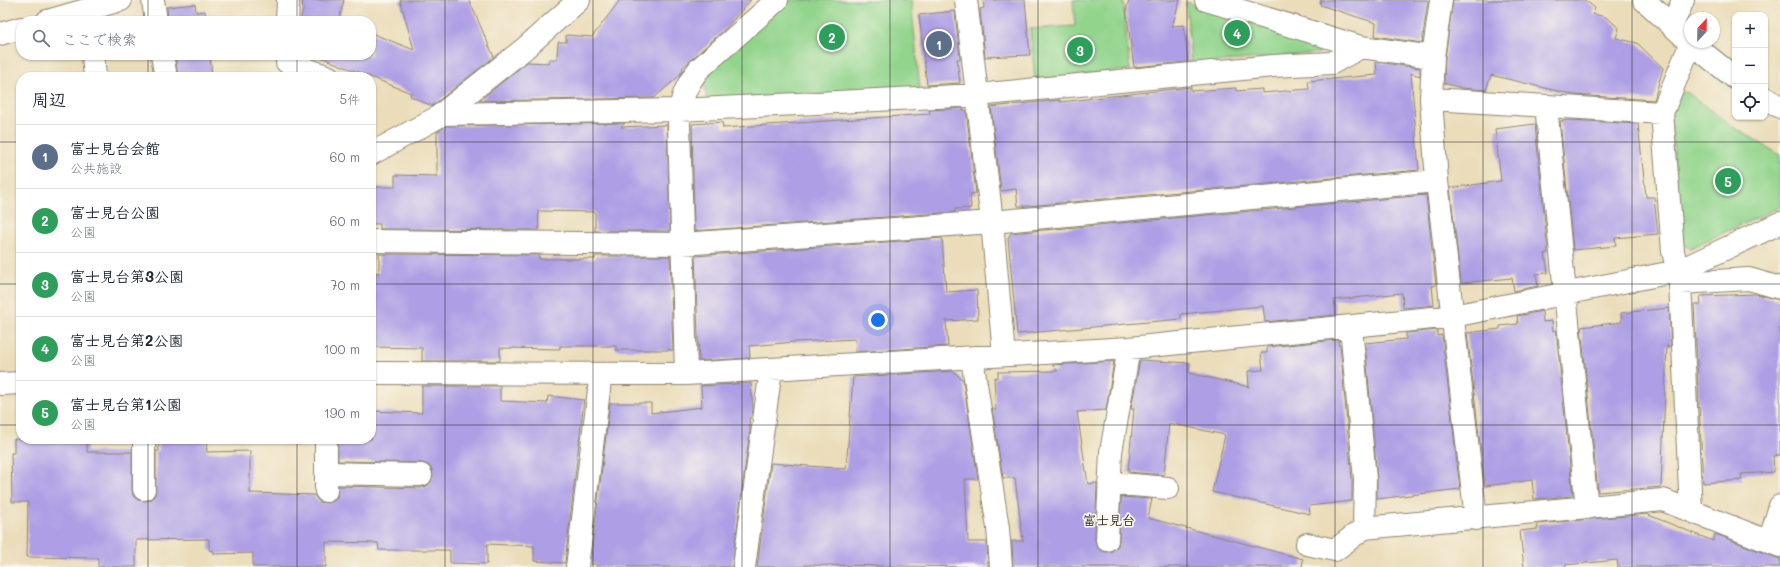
<!DOCTYPE html>
<html lang="ja">
<meta charset="utf-8">
<style>
:root{--surface:#fff;--page:#f6f6f7;--text:#1f2937;--muted:#747a83;--line:#e0e1e3;--accent:#7c3aed}
body{margin:0;font-family:Mali,"Klee One",sans-serif;background:var(--page);color:var(--text)}
.controls{position:absolute;right:12px;top:12px;display:grid;overflow:hidden;border-radius:8px;box-shadow:0 1px 3px #0004}
.controls button{width:36px;height:36px;display:grid;place-items:center;padding:0;border:0;border-bottom:1px solid var(--line);background:var(--surface);color:var(--text);font:20px sans-serif}
.compass{position:absolute;left:1684px;top:12px;width:36px;height:36px;border-radius:50%;background:var(--surface);box-shadow:0 1px 3px #0004;rotate:22deg}
.you{position:absolute;left:878px;top:320px;width:14px;height:14px;margin:-10px;border:3px solid #fff;border-radius:50%;background:#1a73e8;box-shadow:0 0 0 6px #1a73e833}
.badge{display:grid;place-items:center;width:26px;height:26px;border-radius:50%;background:var(--accent);color:#fff;font-size:13px;font-weight:700}
.pin{position:absolute;translate:-50% -50%;border:2px solid #fff;box-shadow:0 1px 4px #0006}
.list{margin:0;padding:0;list-style:none}
h2{display:flex;justify-content:space-between;align-items:center;height:52px;margin:0;padding:0 16px;font-size:17px}
h2 small{font-size:13px;font-weight:400;color:var(--muted)}
.list li{display:grid;grid-template-columns:26px 1fr auto;gap:12px;align-items:center;box-sizing:border-box;height:64px;padding:0 16px;border-top:1px solid var(--line)}
.list b{display:block;font-size:15px;white-space:nowrap}
.list p{margin:0;font-size:13px;white-space:nowrap;color:var(--muted)}
.list em{font-size:13px;font-style:normal;color:var(--muted)}
.icon{flex:none;width:22px;height:22px;fill:none;stroke:currentColor;stroke-width:2;stroke-linecap:round;stroke-linejoin:round}
.map{position:relative;flex:none;width:1780px;height:567px;overflow:hidden}
.search{position:absolute;background:var(--surface);box-shadow:0 1px 3px #0004;left:16px;top:16px;width:360px;height:44px;display:flex;align-items:center;gap:10px;box-sizing:border-box;padding:0 14px;border-radius:16px;color:var(--muted);font-size:15px}
.panel{position:absolute;background:var(--surface);box-shadow:0 1px 3px #0004;left:16px;top:72px;width:360px;height:372px;border-radius:16px}
.map>svg:first-child{display:block}
</style>
<div class="map">
<svg width="1780" height="567" viewBox="0 0 1780 567">
<rect width="100%" height="100%" fill="#fbf7ec"/>
<filter id="ink" filterUnits="userSpaceOnUse"><feTurbulence type="fractalNoise" baseFrequency=".025" numOctaves="2"/><feDisplacementMap in="SourceGraphic" scale="8" xChannelSelector="R" yChannelSelector="G"/><feConvolveMatrix kernelMatrix="1 2 1 2 8 2 1 2 1" color-interpolation-filters="sRGB"/></filter>
<filter id="wash" filterUnits="userSpaceOnUse"><feTurbulence type="fractalNoise" baseFrequency=".012" numOctaves="4" result="noise"/><feDisplacementMap in="SourceGraphic" scale="16" xChannelSelector="R" yChannelSelector="G"/><feGaussianBlur stdDeviation="0.9" result="paint"/><feColorMatrix in="noise" values="0 0 0 0 0 0 0 0 0 0 0 0 0 0 0 0 0 1.4 0 .05"/><feComposite in="paint" operator="in"/></filter>
<g filter="url(#wash)">
<rect width="100%" height="100%" fill="#ebddba"/>
<path fill="#92d48c" stroke="#5e805c" d="M 790,0 L 911,0 L 920,90 L 707,99 L 703,79 L 707,74 Z
M 1073,0 L 1123,0 L 1130,70 L 1035,79 L 1030,29 L 1075,26 Z
M 1186,2 L 1323,46 L 1319,53 L 1191,64 Z
M 1680,92 L 1688,93 L 1729,124 L 1780,155 L 1780,207 L 1690,248 L 1681,243 L 1671,117 Z"/>
<g id="blocks">
<path fill="#ad9ee5" d="M 302,0 L 344,0 L 339,20 L 341,21 L 300,21 L 303,10 Z
M 400,0 L 469,0 L 494,57 L 432,106 L 410,96 L 411,93 L 315,55 L 371,55 L 371,33 L 414,50 Z
M 620,0 L 751,0 L 726,28 L 691,60 L 682,68 L 683,69 L 679,76 L 654,98 L 479,101 L 527,62 L 549,63 L 549,59 L 557,59 L 558,42 L 566,42 L 566,35 L 592,37 Z
M 983,0 L 1025,0 L 1030,55 L 985,57 L 980,9 L 984,8 Z
M 1129,0 L 1180,0 L 1172,26 L 1184,25 L 1188,62 L 1134,67 L 1126,10 Z
M 1321,0 L 1428,0 L 1422,43 L 1375,36 L 1376,23 L 1320,5 Z
M 1453,0 L 1585,0 L 1595,8 L 1593,14 L 1606,17 L 1619,28 L 1616,38 L 1637,43 L 1663,68 L 1654,100 L 1574,95 L 1491,75 L 1486,90 L 1461,88 L 1444,83 L 1445,58 Z
M 195,4 L 196,12 L 205,11 L 206,21 L 168,21 L 167,7 Z
M 955,11 L 960,59 L 957,59 L 960,83 L 927,85 L 919,15 Z
M 175,55 L 210,55 L 212,77 L 178,77 Z
M 1376,62 L 1420,68 L 1420,76 L 1411,73 L 1419,170 L 1028,206 L 1018,206 L 1016,189 L 1001,191 L 991,107 L 1060,100 L 1060,102 L 1191,87 L 1191,91 L 1236,88 L 1236,91 L 1262,89 L 1262,93 L 1309,89 L 1308,81 L 1377,75 Z
M 963,108 L 963,110 L 966,110 L 976,193 L 970,194 L 971,208 L 955,209 L 955,212 L 694,231 L 692,124 L 722,122 L 723,128 L 930,114 L 929,110 Z
M 1572,120 L 1638,124 L 1646,197 L 1654,197 L 1658,234 L 1615,238 L 1616,246 L 1573,250 L 1560,121 Z
M 625,123 L 621,127 L 667,125 L 670,231 L 595,231 L 595,212 L 538,211 L 539,230 L 380,229 L 380,224 L 371,224 L 371,187 L 395,187 L 395,175 L 437,176 L 437,132 L 446,126 Z
M 1535,124 L 1548,253 L 1545,253 L 1548,273 L 1536,274 L 1538,286 L 1514,291 L 1512,278 L 1461,283 L 1450,188 L 1501,181 L 1495,129 Z
M 1426,195 L 1436,285 L 1432,286 L 1434,305 L 1403,308 L 1402,293 L 1334,300 L 1336,315 L 1265,322 L 1263,306 L 1181,314 L 1181,319 L 1017,334 L 1008,238 L 1011,233 Z
M 942,238 L 946,292 L 977,290 L 978,319 L 946,321 L 948,346 L 855,352 L 856,339 L 795,342 L 749,346 L 750,358 L 699,361 L 695,256 Z
M 379,254 L 539,255 L 539,259 L 595,259 L 595,256 L 670,256 L 673,350 L 616,350 L 616,346 L 560,346 L 560,349 L 500,348 L 500,361 L 422,361 L 422,348 L 371,347 L 371,273 L 379,273 Z
M 1756,294 L 1780,300 L 1780,455 L 1773,456 L 1774,472 L 1741,474 L 1742,480 L 1703,483 L 1694,304 L 1701,304 L 1700,296 Z
M 1669,308 L 1671,346 L 1667,346 L 1661,487 L 1598,492 L 1581,327 L 1622,322 L 1621,313 Z
M 1542,311 L 1543,322 L 1552,321 L 1553,331 L 1556,330 L 1573,496 L 1534,499 L 1532,480 L 1485,486 L 1467,333 L 1500,329 L 1500,326 L 1518,324 L 1517,316 Z
M 1437,330 L 1437,336 L 1442,335 L 1460,489 L 1377,499 L 1377,478 L 1365,343 L 1406,339 L 1406,333 Z
M 1338,340 L 1339,346 L 1340,345 L 1352,479 L 1352,501 L 1309,506 L 1310,514 L 1212,492 L 1225,435 L 1169,423 L 1164,475 L 1128,472 L 1134,409 L 1131,409 L 1140,360 L 1190,363 L 1189,373 L 1249,387 L 1248,371 L 1263,370 L 1261,353 L 1267,353 L 1267,347 Z
M 1114,361 L 1106,410 L 1077,412 L 1088,484 L 1097,483 L 1097,485 L 1095,539 L 1096,545 L 1100,550 L 1106,552 L 1112,551 L 1118,546 L 1119,541 L 1121,497 L 1152,499 L 1148,518 L 1303,559 L 1302,567 L 1013,567 L 1012,541 L 1023,541 L 1015,478 L 1003,478 L 992,408 L 996,411 L 994,378 L 998,377 L 998,372 L 1058,371 L 1052,365 Z
M 953,371 L 963,380 L 978,479 L 965,479 L 968,542 L 987,542 L 988,567 L 805,565 L 805,567 L 757,567 L 771,463 L 846,469 L 853,377 Z
M 751,383 L 753,409 L 752,418 L 749,418 L 750,430 L 732,567 L 596,567 L 596,564 L 590,564 L 610,403 L 651,403 L 651,413 L 702,407 L 701,386 Z
M 422,386 L 500,386 L 500,401 L 547,403 L 548,396 L 584,400 L 565,563 L 534,561 L 534,546 L 487,544 L 487,564 L 450,563 L 450,550 L 379,550 L 378,543 L 326,542 L 326,567 L 253,567 L 253,553 L 214,554 L 214,551 L 209,550 L 209,539 L 136,540 L 136,567 L 98,567 L 98,558 L 27,557 L 28,502 L 12,502 L 11,453 L 14,453 L 14,439 L 87,439 L 87,452 L 132,452 L 132,489 L 133,496 L 138,500 L 144,501 L 151,500 L 155,495 L 156,489 L 156,451 L 159,451 L 158,439 L 206,439 L 207,452 L 250,451 L 250,493 L 314,495 L 319,502 L 326,503 L 332,502 L 337,498 L 338,486 L 421,488 L 427,486 L 431,482 L 433,476 L 432,469 L 428,465 L 422,463 L 338,461 L 338,439 L 371,439 L 371,411 L 422,413 Z
M 1646,514 L 1713,541 L 1715,534 L 1780,559 L 1780,567 L 1618,567 L 1617,560 L 1565,565 L 1565,567 L 1524,567 L 1520,531 L 1538,529 L 1537,524 Z"/>
</g>
</g>
<g filter="url(#ink)">
<use href="#blocks" fill-opacity="0" stroke="#8b8472" stroke-width="1"/>
<g fill="none" stroke-linecap="round" stroke-linejoin="round">
<g stroke="#8b8472" stroke-width="24">
<path id="minor" d="M 153,0 L 156,21
M 966,0 L 992,222 L 1004,355
M 1206,0 L 1361,47 L 1433,57
M 1441,0 L 1433,57 L 1431,99 L 1437,181 L 1476,519
M 1644,0 L 1691,43 L 1735,78
M 47,21 L 121,0
M 287,21 L 288,0
M 1672,26 L 1683,0
M 0,34 L 21,28
M 1691,43 L 1662,113 L 1673,251 L 1680,283 L 1691,511
M 93,55 L 95,77
M 162,55 L 166,77
M 287,55 L 287,62 L 329,77
M 1765,98 L 1780,107
M 1431,99 L 1662,113
M 1546,106 L 1587,508
M 442,114 L 679,110 L 977,95 L 1273,66 L 1332,63 L 1361,47
M 371,154 L 438,117 L 524,49 L 579,0
M 371,241 L 682,244 L 992,222 L 1437,181
M 1680,283 L 1749,279 L 1780,288
M 1351,327 L 1365,479 L 1364,528 L 1663,500 L 1780,546
M 972,358 L 998,528 L 1001,567
M 371,373 L 686,374 L 1129,348 L 1453,316 L 1678,271 L 1780,223
M 686,374 L 679,124 C 680,101 684,88 699,69 L 777,0
M 0,384 L 21,383
M 326,439 L 326,491
M 326,473 L 421,475
M 1109,483 L 1168,488
M 144,489 L 144,439
M 1107,540 L 1111,452 L 1129,348
M 1769,542 L 1780,506
M 1307,544 L 1335,550 L 1364,528
M 577,567 L 599,390 L 600,374
M 744,567 L 771,369"/>
</g>
<use href="#minor" stroke="#fff" stroke-width="22"/>
</g>
</g>
<path fill="none" stroke="#2b2b2b" stroke-width="1" stroke-opacity="0.55" d="M 148,0 L 148,21M 297,0 L 297,21M 445,0 L 445,567M 593,0 L 593,567M 742,0 L 742,567M 890,0 L 890,567M 1038,0 L 1038,567M 1187,0 L 1187,567M 1335,0 L 1335,567M 1483,0 L 1483,567M 1632,0 L 1632,567M 148,55 L 148,77M 297,55 L 297,77M 0,142 L 21,142M 371,142 L 1780,142M 0,284 L 21,284M 371,284 L 1780,284M 0,425 L 21,425M 371,425 L 1780,425M 148,439 L 148,567M 297,439 L 297,567"/>
<g text-anchor="middle" dominant-baseline="central" stroke-width="3.5" stroke-linejoin="round" paint-order="stroke">
<g font-size="13" font-weight="bold" fill="#2b2b2b" stroke="#fbf7ec">
<text x="1109" y="519">富士見台</text>
</g>
</g>
</svg>
<div class="controls">
<button>+</button>
<button>−</button>
<button><svg class="icon" aria-label="locate" viewBox="0 0 24 24"><circle cx="12" cy="12" r="6"/><path d="M12 2v4M12 18v4M2 12h4M18 12h4"/></svg></button>
</div>
<svg class="compass" viewBox="-18 -18 36 36"><path d="M0-13l5 13h-10z" fill="#e53935"/><path d="M0 13l5-13h-10z" fill="#747a83"/></svg>
<div class="you"></div>
<div class="pin badge" style="left:939px;top:44px;background:#5c6f8a">1</div>
<div class="pin badge" style="left:832px;top:37px;background:#2e9e5b">2</div>
<div class="pin badge" style="left:1080px;top:50px;background:#2e9e5b">3</div>
<div class="pin badge" style="left:1237px;top:33px;background:#2e9e5b">4</div>
<div class="pin badge" style="left:1728px;top:181px;background:#2e9e5b">5</div>
<div class="search"><svg class="icon" aria-label="search" viewBox="0 0 24 24"><circle cx="10" cy="10" r="6"/><path d="M15 15l6 6"/></svg>ここで検索</div>
<section class="panel">
<h2>周辺<small>5件</small></h2>
<ul class="list">
<li><span class="badge" style="background:#5c6f8a">1</span><div><b>富士見台会館</b><p>公共施設</p></div><em>60 m</em></li>
<li><span class="badge" style="background:#2e9e5b">2</span><div><b>富士見台公園</b><p>公園</p></div><em>60 m</em></li>
<li><span class="badge" style="background:#2e9e5b">3</span><div><b>富士見台第3公園</b><p>公園</p></div><em>70 m</em></li>
<li><span class="badge" style="background:#2e9e5b">4</span><div><b>富士見台第2公園</b><p>公園</p></div><em>100 m</em></li>
<li><span class="badge" style="background:#2e9e5b">5</span><div><b>富士見台第1公園</b><p>公園</p></div><em>190 m</em></li>
</ul>
</section>
</div>
